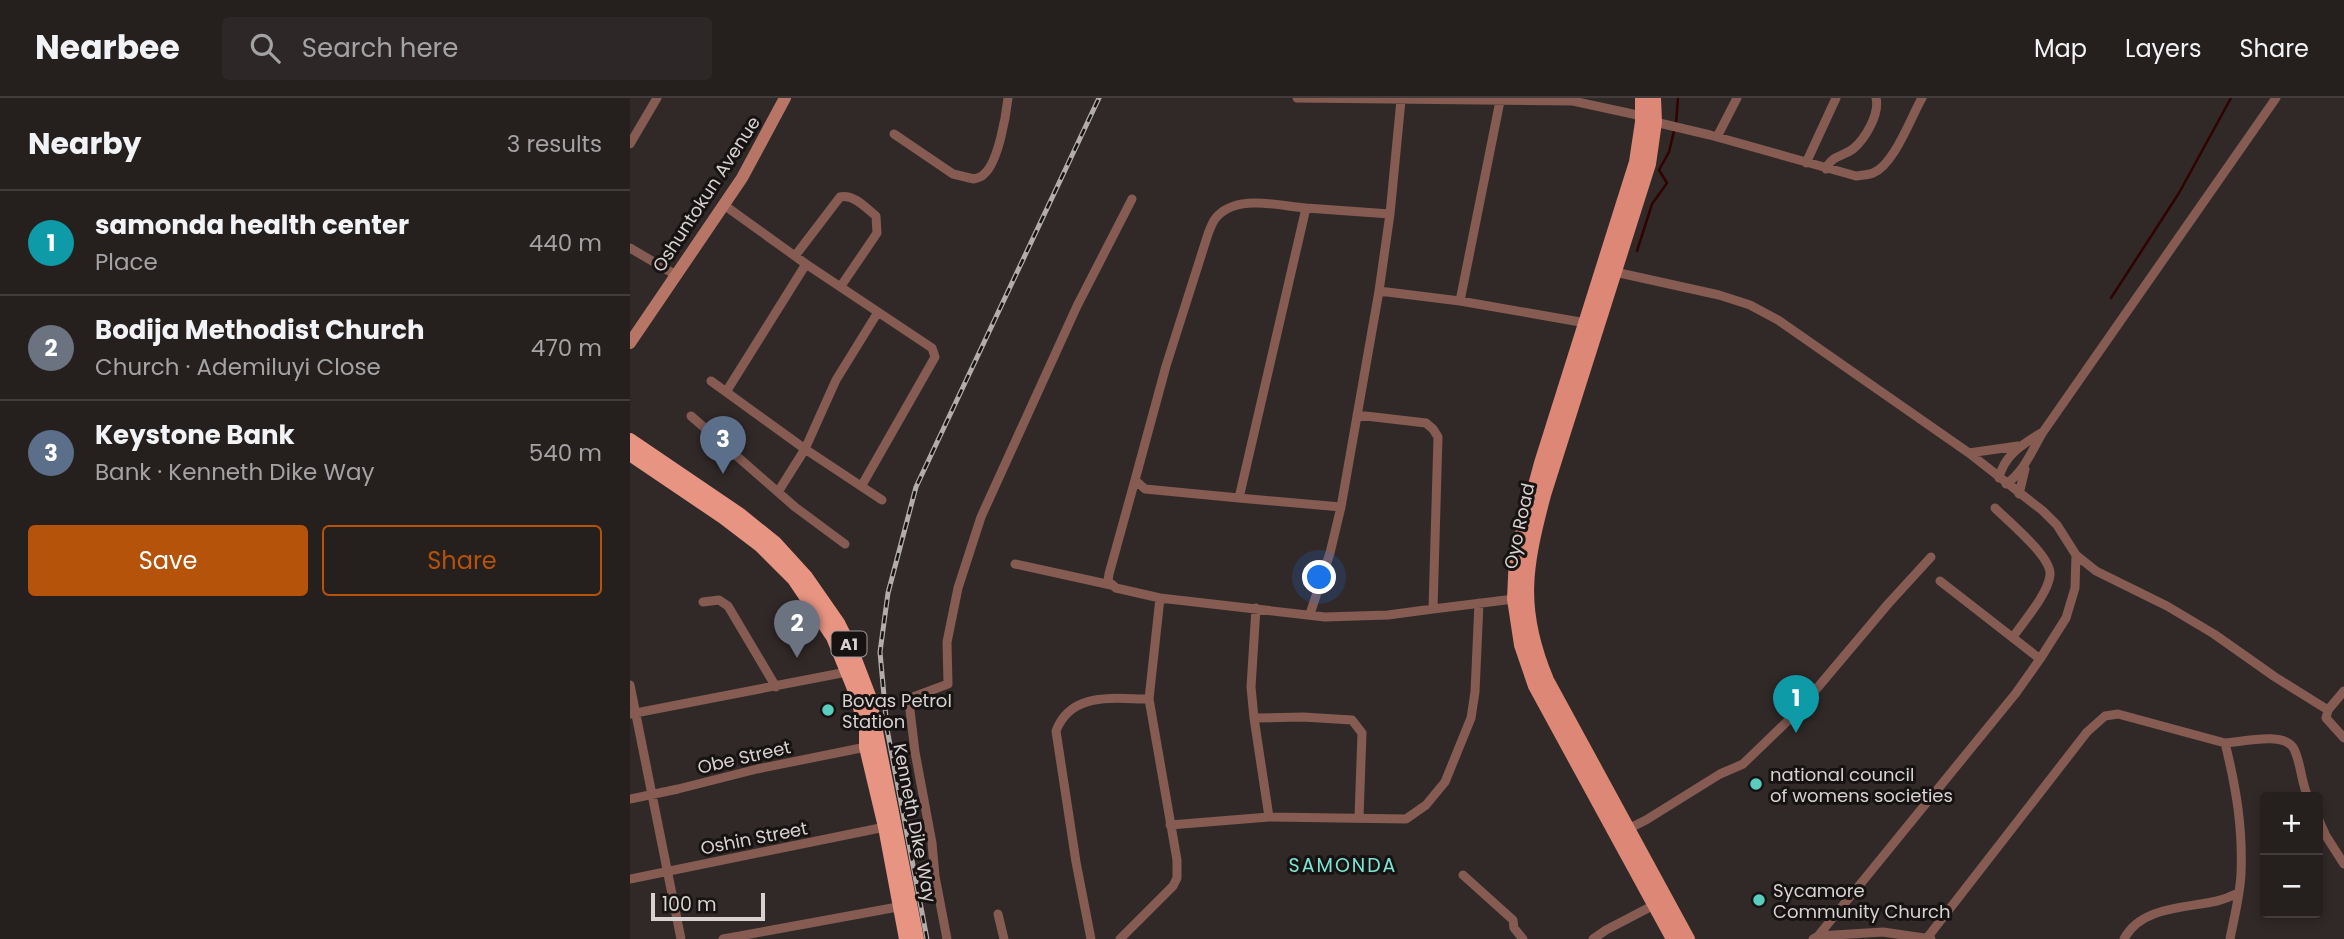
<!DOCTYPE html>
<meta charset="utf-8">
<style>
:root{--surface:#251f1e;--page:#2d2727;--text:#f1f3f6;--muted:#a3a2a4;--line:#423d3c;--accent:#b45309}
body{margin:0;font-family:Poppins,sans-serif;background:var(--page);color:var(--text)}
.controls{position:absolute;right:21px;bottom:21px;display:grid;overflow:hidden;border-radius:7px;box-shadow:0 4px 10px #0003}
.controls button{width:63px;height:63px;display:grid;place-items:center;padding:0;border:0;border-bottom:2px solid var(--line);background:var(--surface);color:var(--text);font:35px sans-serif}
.scale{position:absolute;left:21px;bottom:18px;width:114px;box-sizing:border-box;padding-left:7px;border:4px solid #d7d2d1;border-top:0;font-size:19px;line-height:24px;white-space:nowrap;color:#d7d2d1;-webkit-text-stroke:5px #161312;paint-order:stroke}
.you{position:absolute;left:690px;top:480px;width:24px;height:24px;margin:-18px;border:5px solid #fff;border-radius:50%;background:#1a73e8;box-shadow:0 0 0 10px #1a73e833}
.badge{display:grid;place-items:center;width:46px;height:46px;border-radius:50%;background:var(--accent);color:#fff;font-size:23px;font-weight:700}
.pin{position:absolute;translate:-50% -58px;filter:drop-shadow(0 2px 4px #0008)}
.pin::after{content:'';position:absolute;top:37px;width:24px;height:21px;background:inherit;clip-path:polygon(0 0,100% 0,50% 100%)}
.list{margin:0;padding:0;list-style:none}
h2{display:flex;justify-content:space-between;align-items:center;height:91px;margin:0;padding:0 28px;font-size:30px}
h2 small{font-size:23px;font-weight:400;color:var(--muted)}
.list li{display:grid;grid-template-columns:46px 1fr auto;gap:21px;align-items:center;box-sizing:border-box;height:105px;padding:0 28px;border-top:2px solid var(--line)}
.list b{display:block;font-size:26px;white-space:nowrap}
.list p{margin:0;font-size:23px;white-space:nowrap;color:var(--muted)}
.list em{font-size:23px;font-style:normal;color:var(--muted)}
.actions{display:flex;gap:14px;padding:21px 28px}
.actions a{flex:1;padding:16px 0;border:2px solid var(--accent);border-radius:7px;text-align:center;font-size:24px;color:var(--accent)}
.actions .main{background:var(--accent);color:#fff}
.icon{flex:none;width:38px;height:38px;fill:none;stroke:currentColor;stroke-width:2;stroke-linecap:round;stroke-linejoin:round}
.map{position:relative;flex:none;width:1714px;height:841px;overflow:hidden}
header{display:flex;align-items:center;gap:42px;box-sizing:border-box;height:98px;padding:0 35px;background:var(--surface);border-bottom:2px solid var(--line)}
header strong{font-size:33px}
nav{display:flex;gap:38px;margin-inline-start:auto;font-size:24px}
.search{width:490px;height:63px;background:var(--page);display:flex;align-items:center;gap:18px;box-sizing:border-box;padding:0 24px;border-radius:7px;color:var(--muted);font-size:26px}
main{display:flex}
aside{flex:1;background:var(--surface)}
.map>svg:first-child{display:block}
</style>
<header>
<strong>Nearbee</strong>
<div class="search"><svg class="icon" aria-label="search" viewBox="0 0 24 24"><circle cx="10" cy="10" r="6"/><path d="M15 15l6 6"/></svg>Search here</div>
<nav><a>Map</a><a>Layers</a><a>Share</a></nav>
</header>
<main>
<aside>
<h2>Nearby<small>3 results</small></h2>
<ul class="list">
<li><span class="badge" style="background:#0f9aa8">1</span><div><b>samonda health center</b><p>Place</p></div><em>440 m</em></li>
<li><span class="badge" style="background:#6b7280">2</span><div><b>Bodija Methodist Church</b><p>Church · Ademiluyi Close</p></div><em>470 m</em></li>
<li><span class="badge" style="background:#5c6f8a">3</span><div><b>Keystone Bank</b><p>Bank · Kenneth Dike Way</p></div><em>540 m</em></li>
</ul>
<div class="actions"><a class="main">Save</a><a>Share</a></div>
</aside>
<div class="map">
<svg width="1714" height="841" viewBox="0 0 1714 841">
<rect width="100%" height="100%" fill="#312928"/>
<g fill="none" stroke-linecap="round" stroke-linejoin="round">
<path stroke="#310300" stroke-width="2.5" d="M 1046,26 L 1048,0
M 1007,153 L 1022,106 L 1037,85 L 1029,72 L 1039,54 L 1044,33
M 1481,200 L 1549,95 L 1601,0"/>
<path stroke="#855b52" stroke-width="9" d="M 667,0 L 943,3
M 942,0 L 943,3 L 1012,18
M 771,2 L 760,116 L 749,193 L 830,203
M 870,3 L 830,203 L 956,225
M 1025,24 L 1080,37 L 1226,78 C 1231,77 1238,77 1243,75 C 1264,67 1281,19 1292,0
M 264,36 L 323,76 L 344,81 C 348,80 352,79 354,76 C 368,65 376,18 378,0
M 1087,39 L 1107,0
M 0,46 L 27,0
M 1176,65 L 1206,0
M 1196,71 C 1202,57 1212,59 1223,51 C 1235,41 1250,16 1246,0
M 94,107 L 176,166 L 302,250 L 305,259 L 232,387
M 0,150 L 46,177
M 165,158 L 210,99 C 224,96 236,110 246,118 L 247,135 L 211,188
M 985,174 L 1089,197 L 1120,207 L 1148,222 L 1339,355 L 1413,413 L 1427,427 L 1446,457 L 1466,473 L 1537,508 L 1584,536 L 1645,579 L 1698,612
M 749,193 L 711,409 L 609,400 L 676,110 L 760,116
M 81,283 L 175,351 L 252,402
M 96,294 L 176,166
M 727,317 L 796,325 L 803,331 L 808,339 L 803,511 L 884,501
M 61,318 L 165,409 L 215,446
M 1339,355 L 1388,348
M 1369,380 C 1374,357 1392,347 1411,335
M 505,382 L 479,476 L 478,483 L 486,490 L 530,500 L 695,519 L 758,517 L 803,511
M 1376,386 C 1394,374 1402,352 1413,334 L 1646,0
M 148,394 L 175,351 L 206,282 L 248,214
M 1389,396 L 1395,371
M 609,400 L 515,391 L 505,382 L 536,268 L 578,136 C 580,131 582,125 585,121 C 605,95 649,108 676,110
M 1365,410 C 1378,423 1422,459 1420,477 C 1418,496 1394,523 1383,539
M 385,466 L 481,487
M 1310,483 L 1410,561
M 73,504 L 89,502 L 98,508 L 146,589
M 680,516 L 700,455 L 711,409
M 0,587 L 51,841
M 1714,593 L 1698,612 L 1696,620 L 1714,640
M 0,616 L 222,573
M 624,620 L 621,589 L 626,510
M 1595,645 C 1612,644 1655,633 1664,651 C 1671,665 1671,684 1678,699
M 0,701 L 48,691 L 127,671 L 236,649
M 639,719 L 624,620 L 673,619 L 722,622 L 732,635 L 729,719
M 1688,720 L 1696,738 L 1714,766
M 540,727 L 639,719 L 776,721 L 796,707 L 815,684 L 841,620 L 845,594 L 849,505
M 998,731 L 1016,722 L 1090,676 L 1113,666 L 1167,614 L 1258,506 L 1301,459
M 833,777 L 883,822 L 884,830 L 893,841
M 0,781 L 255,729
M 368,816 L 374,841
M 1188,838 L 1253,834 L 1301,841
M 1297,840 L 1457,634 L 1475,618 L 1488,616 L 1595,645 C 1606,689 1613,730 1611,776 C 1610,797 1604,820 1600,841
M 93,841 L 273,808
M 317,841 L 305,778 L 302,745 L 285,654 L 279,604 L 283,599 L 318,586 L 317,544 L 328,490 L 351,419 L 447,208 L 502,101
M 461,841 L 446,764 L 426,633 C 441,593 484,601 519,601
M 490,841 L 543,788 L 547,780 L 547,762 L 519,601 L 530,500
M 963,841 L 976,832 L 1024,807
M 1183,841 L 1188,838 L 1386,595 L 1410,561 L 1436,520 L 1445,490 L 1446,457
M 1494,841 C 1511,808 1557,810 1587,803 C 1595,801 1602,798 1608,795"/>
<path stroke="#b77566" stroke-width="12" d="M 0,245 L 112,80 L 155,0"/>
<path stroke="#dd8876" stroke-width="14" d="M 1012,0 L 1012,24 L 1006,64 L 911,365 L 886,458 L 884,501 L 891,547 L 905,588 L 1043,841
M 1024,0 L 1025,24 L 1019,66 L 914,397 C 895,469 887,510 917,582 L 1058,841"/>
<path stroke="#e89482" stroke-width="14" d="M 0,342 L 109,416 L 145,445 L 176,479 L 208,525 L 221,551 L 239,598 L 287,841
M 0,356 L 93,419 L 131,448 L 164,481 L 203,539 L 225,593 L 236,630 L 236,649 L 255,729 L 276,841"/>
<g stroke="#b2acab" stroke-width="5">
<path id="rail" d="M 297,841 L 257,631 L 250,554 L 258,495 L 286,389 L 469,0"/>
</g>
<use href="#rail" stroke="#161312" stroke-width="2.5" stroke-dasharray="8" stroke-linecap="butt"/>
</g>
<g fill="#5acebe" stroke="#161312" stroke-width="2.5">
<circle cx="198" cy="612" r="7"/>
<circle cx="1126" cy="686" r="7"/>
<circle cx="1129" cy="802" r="7"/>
</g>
<g text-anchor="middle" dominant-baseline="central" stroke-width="6" stroke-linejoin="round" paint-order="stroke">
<rect fill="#161312" stroke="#9d9998" stroke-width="2" x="201.5" y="533.5" width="35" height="25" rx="5"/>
<g font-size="16" font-weight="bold" fill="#d7d2d1">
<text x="219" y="546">A1</text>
</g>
<g font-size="18" fill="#d7d2d1" stroke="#161312">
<text transform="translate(76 96) rotate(-57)">Oshuntokun Avenue</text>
<text transform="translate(889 428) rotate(-78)">Oyo Road</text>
<text transform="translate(114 659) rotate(-13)">Obe Street</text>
<text transform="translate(285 725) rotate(79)">Kenneth Dike Way</text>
<text transform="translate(124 740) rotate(-11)">Oshin Street</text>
</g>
<g font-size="18" fill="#d7d2d1" stroke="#161312" text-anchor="start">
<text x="212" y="602">Bovas Petrol<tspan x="212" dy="21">Station</tspan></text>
<text x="1140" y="676">national council<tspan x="1140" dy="21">of womens societies</tspan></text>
<text x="1143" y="792">Sycamore<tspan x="1143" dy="21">Community Church</tspan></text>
</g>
<g font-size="19" letter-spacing="2" fill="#7de5d5" stroke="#161312">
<text x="713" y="767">SAMONDA</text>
</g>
</g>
</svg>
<div class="controls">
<button>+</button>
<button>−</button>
</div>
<div class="scale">100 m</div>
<div class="you"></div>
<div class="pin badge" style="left:1166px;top:635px;background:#0f9aa8">1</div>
<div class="pin badge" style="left:167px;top:560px;background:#6b7280">2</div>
<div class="pin badge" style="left:93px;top:376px;background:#5c6f8a">3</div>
</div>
</main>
